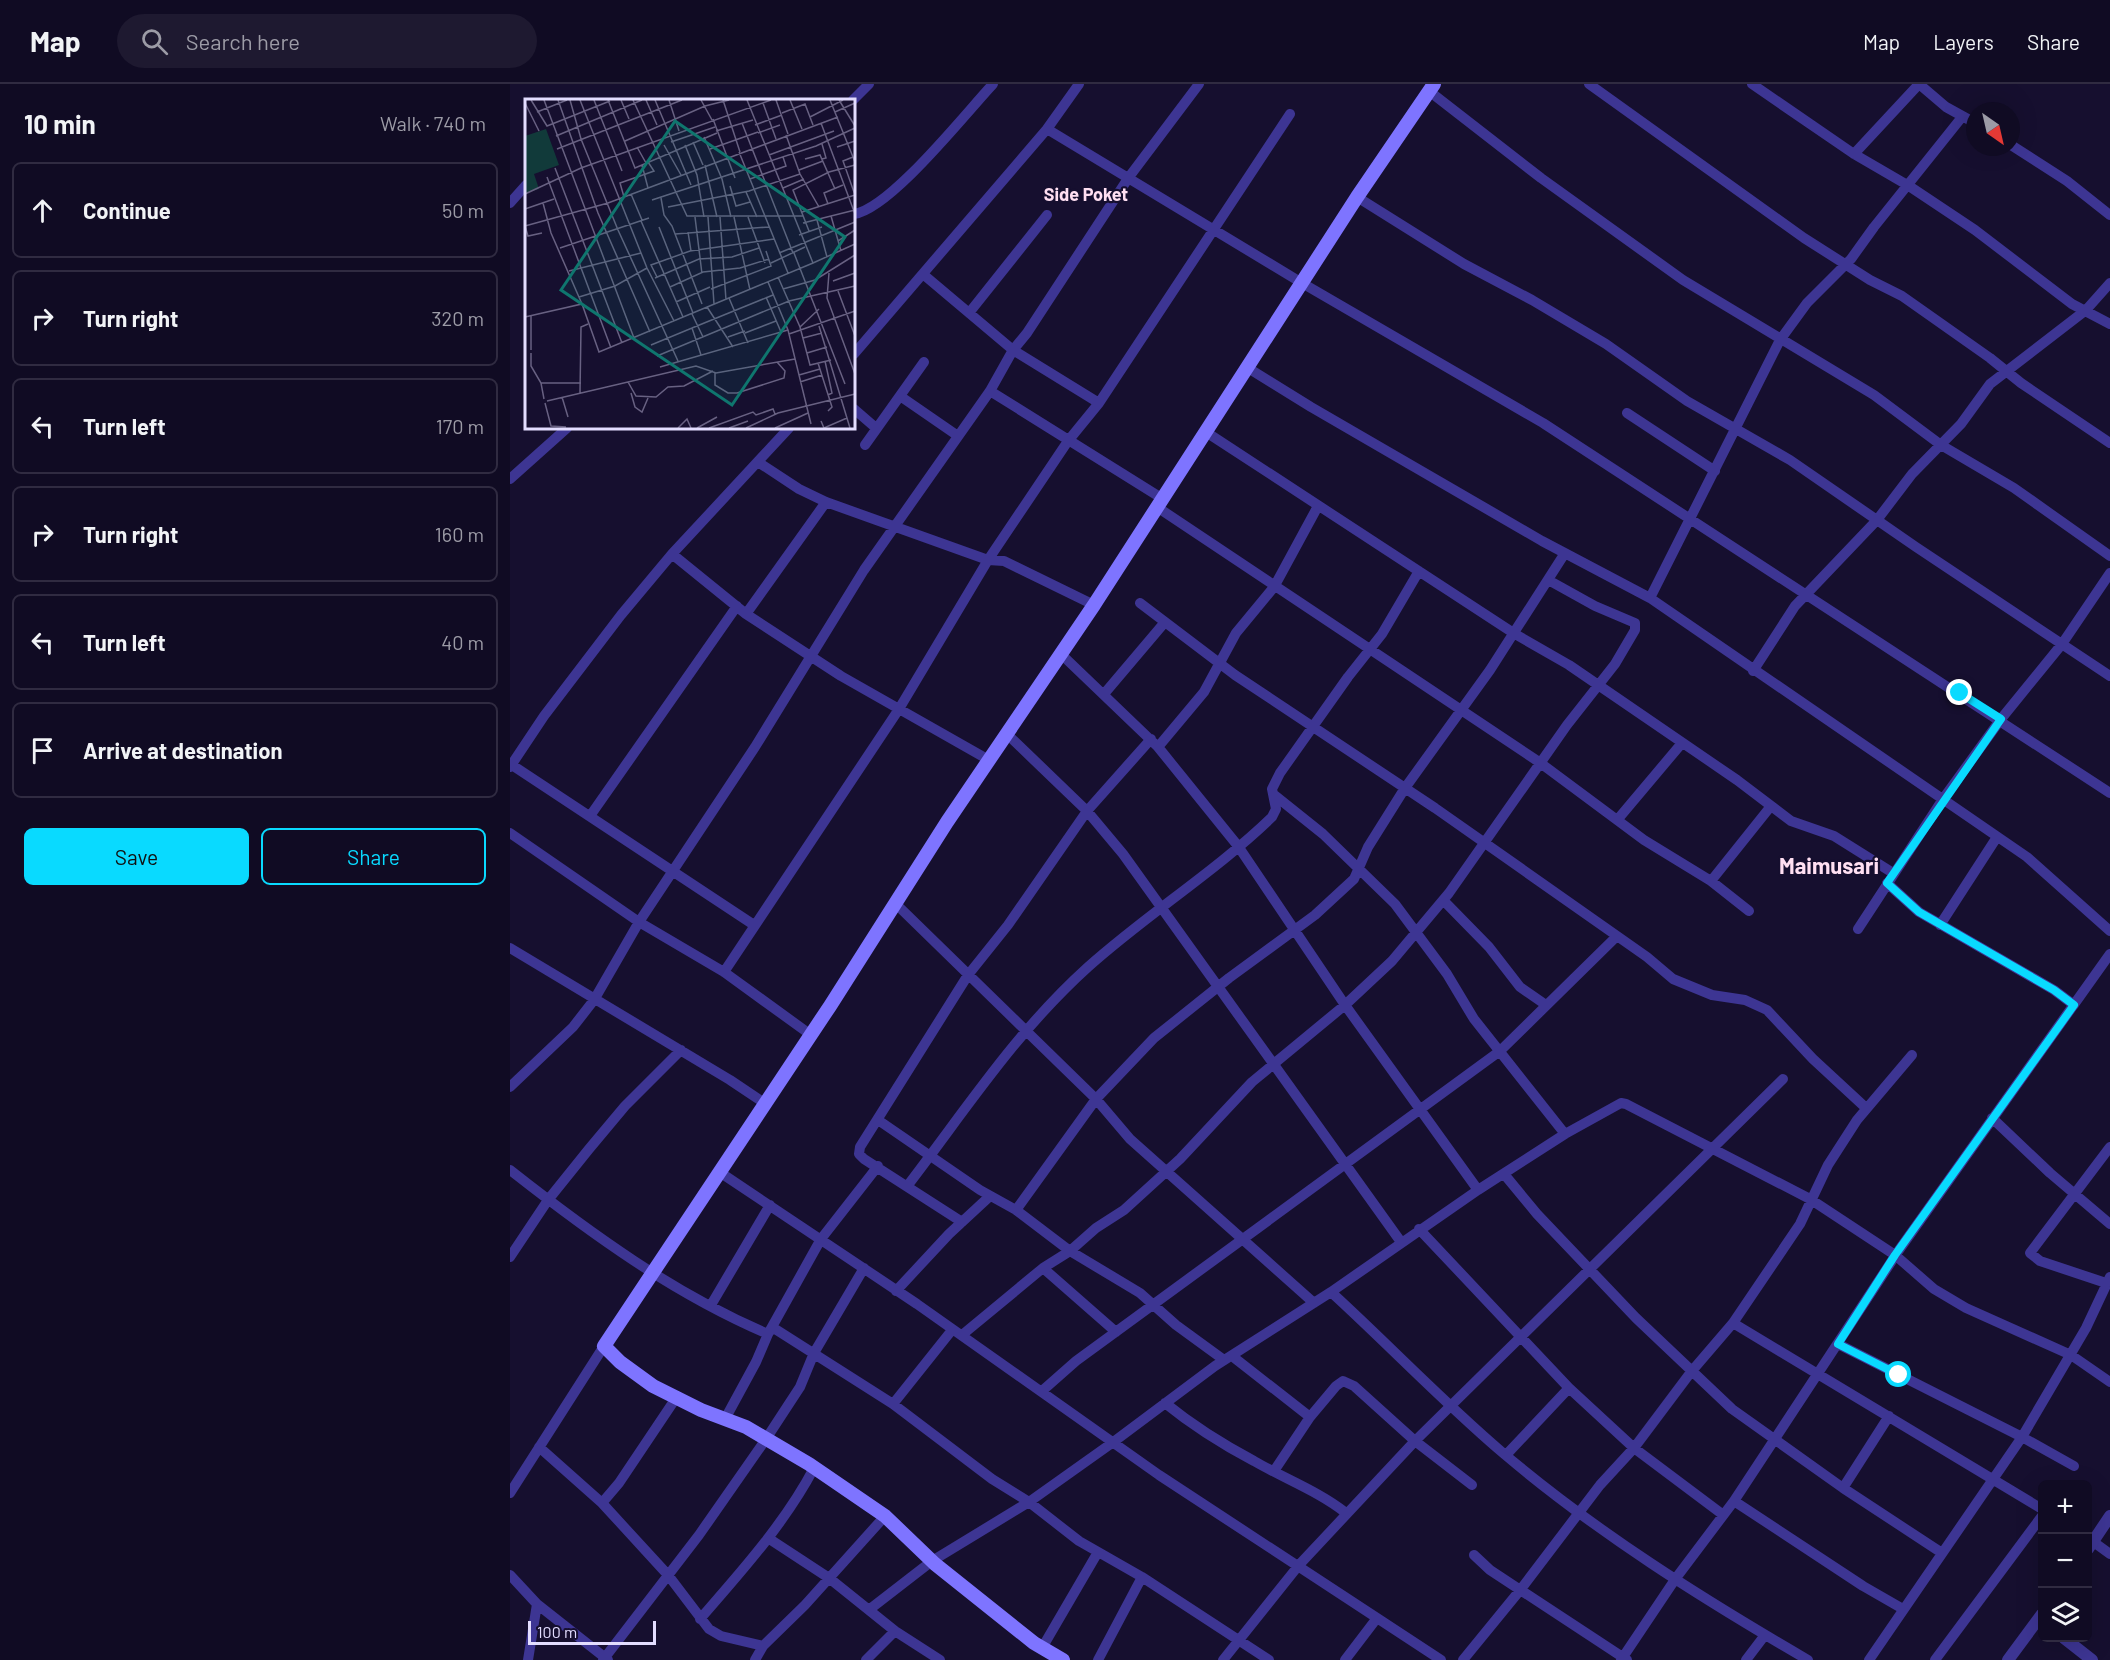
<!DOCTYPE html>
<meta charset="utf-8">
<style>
:root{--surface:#100b23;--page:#1e1930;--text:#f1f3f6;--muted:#9c9ba6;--line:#302b41;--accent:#09daff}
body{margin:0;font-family:Barlow,sans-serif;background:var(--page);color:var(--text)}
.controls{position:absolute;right:18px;bottom:18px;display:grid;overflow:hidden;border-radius:9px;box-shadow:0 6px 24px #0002}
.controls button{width:54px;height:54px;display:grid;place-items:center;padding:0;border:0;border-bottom:2px solid var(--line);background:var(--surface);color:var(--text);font:30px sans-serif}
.compass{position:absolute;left:1456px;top:18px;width:54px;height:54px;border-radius:50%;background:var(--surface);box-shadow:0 6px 24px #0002;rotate:146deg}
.scale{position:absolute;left:18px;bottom:15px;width:128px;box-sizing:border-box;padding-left:6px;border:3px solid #e3ddff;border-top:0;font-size:16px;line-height:21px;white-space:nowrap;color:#e3ddff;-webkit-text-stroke:4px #160f2f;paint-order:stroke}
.stop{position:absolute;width:18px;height:18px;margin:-14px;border:4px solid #09daff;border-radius:50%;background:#fff}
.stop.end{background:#09daff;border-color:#fff;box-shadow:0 2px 6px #0008}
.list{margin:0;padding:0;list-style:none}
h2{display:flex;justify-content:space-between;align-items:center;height:78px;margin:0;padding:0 24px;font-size:26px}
h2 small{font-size:20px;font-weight:400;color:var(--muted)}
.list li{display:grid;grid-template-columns:39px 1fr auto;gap:18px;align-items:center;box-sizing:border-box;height:96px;margin:0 12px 12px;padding:0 12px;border:2px solid var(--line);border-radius:9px}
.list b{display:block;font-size:22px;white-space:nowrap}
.list em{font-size:20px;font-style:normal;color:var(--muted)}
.actions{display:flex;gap:12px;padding:18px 24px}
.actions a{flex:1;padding:14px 0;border:2px solid var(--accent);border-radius:9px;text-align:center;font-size:21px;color:var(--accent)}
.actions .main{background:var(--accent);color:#111}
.icon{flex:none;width:33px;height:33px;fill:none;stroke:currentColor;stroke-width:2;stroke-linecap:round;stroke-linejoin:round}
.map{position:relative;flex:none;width:1600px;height:1576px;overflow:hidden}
header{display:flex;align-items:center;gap:36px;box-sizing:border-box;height:84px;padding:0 30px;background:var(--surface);border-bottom:2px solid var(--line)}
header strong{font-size:28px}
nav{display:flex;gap:33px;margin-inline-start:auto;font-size:21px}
.search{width:420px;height:54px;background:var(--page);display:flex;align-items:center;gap:15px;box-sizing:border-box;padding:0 21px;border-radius:33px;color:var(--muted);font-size:22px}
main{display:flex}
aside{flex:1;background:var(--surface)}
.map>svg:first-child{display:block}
</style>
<header>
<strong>Map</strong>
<div class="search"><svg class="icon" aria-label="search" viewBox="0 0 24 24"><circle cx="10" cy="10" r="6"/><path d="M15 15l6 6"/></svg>Search here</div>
<nav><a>Map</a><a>Layers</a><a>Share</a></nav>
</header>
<main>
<aside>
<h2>10 min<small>Walk · 740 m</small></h2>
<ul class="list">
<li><svg class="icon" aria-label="ahead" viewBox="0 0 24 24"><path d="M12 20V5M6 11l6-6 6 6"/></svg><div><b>Continue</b></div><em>50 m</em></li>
<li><svg class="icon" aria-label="right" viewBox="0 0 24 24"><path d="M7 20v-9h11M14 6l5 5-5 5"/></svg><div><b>Turn right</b></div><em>320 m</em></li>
<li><svg class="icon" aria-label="left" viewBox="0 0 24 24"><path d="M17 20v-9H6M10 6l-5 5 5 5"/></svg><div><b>Turn left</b></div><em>170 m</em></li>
<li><svg class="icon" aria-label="right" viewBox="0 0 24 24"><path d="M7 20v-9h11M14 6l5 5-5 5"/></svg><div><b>Turn right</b></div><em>160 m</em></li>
<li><svg class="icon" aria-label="left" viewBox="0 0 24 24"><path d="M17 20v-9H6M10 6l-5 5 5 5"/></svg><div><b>Turn left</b></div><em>40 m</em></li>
<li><svg class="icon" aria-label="arrive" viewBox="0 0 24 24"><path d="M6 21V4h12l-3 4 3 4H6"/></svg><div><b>Arrive at destination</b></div></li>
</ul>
<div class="actions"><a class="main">Save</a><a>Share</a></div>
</aside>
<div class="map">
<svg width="1600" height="1576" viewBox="0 0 1600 1576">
<rect width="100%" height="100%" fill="#160f2f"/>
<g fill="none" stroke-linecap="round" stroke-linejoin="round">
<path stroke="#3d3593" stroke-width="10" d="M 1079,0 L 1294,154 L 1360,196 L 1392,212 L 1480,274 L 1511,299 L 1600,359
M 1242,0 L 1344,70 L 1399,102 L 1465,146 L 1562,220 L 1600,240
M 1409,0 L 1436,23 L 1465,39
M 919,7 L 1031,94 L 1173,196 L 1364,311 L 1431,361 L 1504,404 L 1600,472
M 343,16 L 359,0
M 537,45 L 792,199 L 1033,339 L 1600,709
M 1501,61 L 1557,97 L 1600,131
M 1344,70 L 1409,0
M 847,113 L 954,180 L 1022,216 L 1096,260 L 1177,317 L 1280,376 L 1406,463 L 1600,592
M 0,119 L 16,101
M 344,130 C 380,125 455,30 483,0
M 414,191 L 503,266 L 589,319 L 780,30
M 459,229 L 537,131
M 344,270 L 537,45 L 569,0
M 738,284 L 801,323 L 1032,457 L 1140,514 L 1517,773 L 1600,847
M 480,307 L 653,415
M 390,312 L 448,352
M 344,325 L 366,344
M 1117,329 L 1205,387
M 696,348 L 1005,550 L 1059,581 L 1227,696 L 1281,737 L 1324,752 L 1383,789
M 355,361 L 414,278
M 248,378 L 289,405 L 316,418 L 478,476 L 494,477 L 584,521
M 0,395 L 57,344
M 647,423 L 1029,678 L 1134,756 L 1201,797 L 1239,827
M 162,470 L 236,530 L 331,592 L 479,676
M 1140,514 L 1270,256 L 1297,219 L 1341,175 L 1364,143 L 1452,33
M 630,519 L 725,591 L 925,724 L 1137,873 L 1163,895 L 1202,911 L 1235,916 L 1257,926 L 1303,975 L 1356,1024
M 236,530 L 316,418
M 551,570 L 648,663 L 728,762 L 835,921 L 968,1106
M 1243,587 L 1285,522 L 1367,436 L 1402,390 L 1451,340 L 1480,300 L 1576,226 L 1600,199
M 594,610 L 655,538
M 497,650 L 577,727 L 613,770 L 891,1158
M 648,663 L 694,608 L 726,549 L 764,503 L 808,422
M 2,681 L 244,841
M 0,683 L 34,632 L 111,531 L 162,470 L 279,344
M 763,710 L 813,750 L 885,820 L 937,890 L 964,935 L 1055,1050
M 80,732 L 227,522
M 1108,735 L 1172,659
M 0,749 L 129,838 L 214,888 L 301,951
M 1201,797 L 1261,722
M 1377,799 L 1409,828 L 1544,906 L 1564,921
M 933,816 L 979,863 L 1010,903 L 1036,921
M 386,820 L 586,1015 L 620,1055 L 804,1219
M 1430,841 L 1487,753
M 1348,845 L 1433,715 L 1491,635 L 1552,560 L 1600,489
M 0,864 L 220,996 L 256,1020
M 214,888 L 389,625 L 478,476 L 558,357 L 589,319
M 0,1003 L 63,943 L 84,916 L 129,838 L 245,663 L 354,486 L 480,307 L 503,266 L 517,249 L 619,93 L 689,0
M 1482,1034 L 1540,1089 L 1600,1140
M 368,1036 L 470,1106 L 506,1126 L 560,1167 L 630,1209 L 666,1241 L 714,1276
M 0,1086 C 80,1149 164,1210 258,1250
M 211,1089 L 407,1220 L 649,1391 L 931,1576
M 994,1090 L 1027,1130 L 1126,1234 L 1222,1325 L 1333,1404 L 1432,1469
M 398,1101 C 457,1024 505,949 578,883 C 637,830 705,788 762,733 L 766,725 L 762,705 L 770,689 L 838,593 L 872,550 L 909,487
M 506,1126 L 586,1015 L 644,954 L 719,894 L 805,831 L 844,795 L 858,763 L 895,704 L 980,586 L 1055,469
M 452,1138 L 354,1075 L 349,1070 L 350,1063 L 458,891 L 498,841 L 577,727 L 641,655
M 909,1145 L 1059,1304 L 1124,1364 L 1212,1430
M 0,1173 L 38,1116 L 79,1065 L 115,1022 L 171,966
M 533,1184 L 606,1248
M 1596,1199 L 1530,1177 L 1520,1169 L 1600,1063
M 386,1207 L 439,1150 L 480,1112
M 821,1208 C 879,1261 933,1318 993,1369 C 1086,1448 1193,1515 1298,1576
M 201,1221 L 260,1121
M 1223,1239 L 1532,1425
M 262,1243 L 383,1320 L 482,1395 L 519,1418 L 569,1457 L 632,1493 L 759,1576
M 452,1251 L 533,1184 L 560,1167 L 586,1144 L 614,1126 L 670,1075 L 742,998 L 835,921 L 882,877 L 939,809 L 1057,641 L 1105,580 L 1125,546 L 1125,539 L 1085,522 L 1040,497
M 1328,1260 L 1512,1353 L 1564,1382
M 722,1272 L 800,1333
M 532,1307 L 566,1277 L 990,967 L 1106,853
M 655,1319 C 682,1341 712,1360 744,1377 C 775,1395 808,1407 836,1429
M 383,1320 L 442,1246
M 215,1335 L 246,1278 L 258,1250 L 311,1155 L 368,1082
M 29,1363 L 92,1419 L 158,1491 L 199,1545 L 211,1552 L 253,1562
M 996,1371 L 1059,1304
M 764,1387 L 800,1333 L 826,1302 L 833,1297 L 844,1302 L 905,1357 L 962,1401
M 1333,1404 L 1379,1332
M 0,1409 L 94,1262
M 1224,1417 L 1353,1502 L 1393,1525
M 92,1419 L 109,1399 L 166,1314
M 258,1454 L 319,1494 L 385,1547 L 430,1576
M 1578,1454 L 1600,1470
M 964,1471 L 980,1486 L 1117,1576
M 0,1491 L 27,1520 L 98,1576
M 360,1525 L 422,1477 L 519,1418 L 602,1359 L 705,1282 L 821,1208 L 968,1106 L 1055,1050 L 1111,1019 L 1116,1020 L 1300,1115 L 1385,1171 L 1424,1205 L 1456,1224 L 1561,1271 L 1600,1298
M 190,1535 C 231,1488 275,1439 304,1384
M 532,1564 L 588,1468
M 18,1576 L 27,1520
M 93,1576 L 189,1451 L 256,1355 L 290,1303 L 304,1269 L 354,1184
M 245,1576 L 253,1562 L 295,1521 L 375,1432
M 356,1576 L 385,1547
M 588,1576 L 632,1493
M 713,1576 L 789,1481 L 905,1357 L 1273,995
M 835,1576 L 867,1534
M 953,1576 L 1011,1505 L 1090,1401 L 1124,1364 L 1181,1288 L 1223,1239 L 1290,1140 L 1318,1081 L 1347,1036 L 1402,971
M 1111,1576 L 1166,1494 L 1224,1417 L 1389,1166 L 1600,870
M 1236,1576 L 1255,1551
M 1359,1576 L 1512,1353 L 1576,1244 L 1600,1193
M 1425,1576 L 1532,1432"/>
<path stroke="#3d3593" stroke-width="12" d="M 1578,1465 L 1600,1432
M 1554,1554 L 1582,1576
M 1498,1576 L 1532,1530"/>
<path stroke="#7e74ff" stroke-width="14" d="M 553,1576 L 524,1559 L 425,1480 L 375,1432 L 299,1380 L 236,1343 L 191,1326 L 143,1302 L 110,1278 L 94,1262 L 320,922 L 437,738 L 584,521 L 847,113 L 924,0"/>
</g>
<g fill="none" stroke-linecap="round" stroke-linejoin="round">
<path stroke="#09daff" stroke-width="8" d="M 1389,1291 L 1328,1260 L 1385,1171 L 1564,921 L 1544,906 L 1409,828 L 1377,799 L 1491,635 L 1450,609"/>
</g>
<g text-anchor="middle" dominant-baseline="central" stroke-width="4.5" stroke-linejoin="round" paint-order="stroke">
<g font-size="18" font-weight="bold" fill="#ffdff2" stroke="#160f2f">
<text x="576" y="110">Side Poket</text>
</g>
<g font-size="22" font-weight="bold" fill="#ffdff2" stroke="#160f2f">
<text x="1319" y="781">Maimusari</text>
</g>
</g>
<g transform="translate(15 15)">
<rect width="330" height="330" fill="#160f2f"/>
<path d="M 21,30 L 34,66 L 9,75 L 14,90 L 0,94 L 0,37 Z" fill="#113a3a"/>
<path fill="none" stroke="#686182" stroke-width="1.5" d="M 6,1 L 22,27 L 85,2M 19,1 L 109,239M 33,1 L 73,114 L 125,233M 45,1 L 56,40 L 93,131 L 153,262M 55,1 L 122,169 L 149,222M 69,1 L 97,72M 83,1 L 110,69 L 192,34M 96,1 L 104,20M 108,1 L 162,117 L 278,117M 121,1 L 132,26M 130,1 L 166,86M 144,1 L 154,32M 176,1 L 187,21M 198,1 L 215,53M 251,1 L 263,35M 265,1 L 277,30M 305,1 L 330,63M 314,1 L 330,27M 0,4 L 14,32M 238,4 L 251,40M 12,13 L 42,1M 310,13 L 330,4M 257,14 L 280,5 L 288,26M 285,18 L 318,1M 188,20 L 210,79M 217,24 L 268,154M 296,24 L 330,115M 230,26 L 257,16M 191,32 L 228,21M 233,34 L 255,26M 261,36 L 275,75 L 294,108M 31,37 L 117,1M 179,38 L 197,80 L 206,118M 100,42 L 180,7 L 204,1M 146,43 L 190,28M 168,43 L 178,66M 297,45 L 301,59 L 297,60M 139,46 L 156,76M 160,46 L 172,76 L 179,118M 112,48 L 121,64M 312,48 L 330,42M 32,50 L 157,1M 185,50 L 233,33M 214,53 L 263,174M 244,56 L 309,32M 280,60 L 295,56 L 310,90M 117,66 L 123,89M 180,66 L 192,118M 30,69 L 97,244M 274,71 L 298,62M 22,78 L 86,249M 225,80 L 261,67 L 258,58M 205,87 L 211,107 L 225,103M 258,89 L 279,80M 221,93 L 232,118M 0,95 L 56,69 L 246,1M 106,95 L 117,121M 99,98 L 95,84 L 129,72 L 123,63M 136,99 L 139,116 L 147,127 L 177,205M 127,101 L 291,47 L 330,29M 18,104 L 26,134 L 57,205M 303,105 L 299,94 L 318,86M 143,108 L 224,92 L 275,75M 0,110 L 29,100M 277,113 L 330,96 L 318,62 L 328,58M 306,117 L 316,152M 170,118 L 177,175M 183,118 L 189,205M 195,118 L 201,201M 209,118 L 225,191M 223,118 L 240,164M 292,121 L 302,158M 116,122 L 158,218M 278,124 L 330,111M 0,127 L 83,104 L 313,18M 0,127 L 3,137 L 17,134M 134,128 L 168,214M 284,132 L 268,91 L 304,73 L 330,66M 163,133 L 166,152M 150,135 L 244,128M 274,136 L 297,128M 313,142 L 330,131M 35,149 L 124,119M 254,154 L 330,123M 269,154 L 320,285M 246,164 L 280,148M 288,164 L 330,145M 44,172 L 116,154M 304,174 L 302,199 L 330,275M 132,178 L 126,166 L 165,152 L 249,140M 253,178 L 275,228 L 285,266 L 306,261M 130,179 L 174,160 L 207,158 L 234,149M 308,182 L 330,174M 243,183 L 263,231 L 286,325M 145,188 L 178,173 L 215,169 L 244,160M 186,190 L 246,167 L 241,152M 258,190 L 290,181 L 330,156M 313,192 L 330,237M 54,198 L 90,187 L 122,169M 241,198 L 256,233M 204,199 L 223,244M 151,203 L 185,188M 182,208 L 208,248M 167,215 L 178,238M 0,218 L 57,205 L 74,253 L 288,164 L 222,1M 294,227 L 325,329M 275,228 L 294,210M 167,229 L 248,196M 220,234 L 251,222M 264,235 L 330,212M 203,238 L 220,232M 278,239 L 297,234M 126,246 L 167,229 L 176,256M 6,251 L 6,217M 6,254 L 6,267 L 16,284 L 19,300M 282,254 L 302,248M 132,257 L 264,202 L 330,187M 300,262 L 307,294 L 303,296M 293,264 L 307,308 L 303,312M 135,268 L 263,231M 190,273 L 190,286 L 203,294 L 212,294 L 259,279 L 260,272 L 252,263M 274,276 L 295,270M 103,283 L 111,297 L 131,298 L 143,288 L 159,287 L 188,272M 275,283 L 297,276M 16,284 L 56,284M 55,294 L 56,228 L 63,225M 106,294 L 110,308 L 117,313 L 123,299M 37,298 L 43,318M 22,302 L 171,267 L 191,274 L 270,260M 20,304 L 26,327 L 41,328M 296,322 L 299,329 L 322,319M 153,329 L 162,320 L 166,329M 172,329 L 192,318M 184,329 L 228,313 L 231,316 L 248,310 L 250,315M 204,329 L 223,322M 221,329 L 253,314 L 330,295M 250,329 L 283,314"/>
<path fill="#0f766e" fill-opacity="0.15" stroke="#0f766e" stroke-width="3" d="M 150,22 L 320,138 L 207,306 L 36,191 Z"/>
<rect width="330" height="330" fill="none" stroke="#e3ddff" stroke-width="3"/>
</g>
</svg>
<div class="controls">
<button>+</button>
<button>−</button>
<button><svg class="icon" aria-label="layers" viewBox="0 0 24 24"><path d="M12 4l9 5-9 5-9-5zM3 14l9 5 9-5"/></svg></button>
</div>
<svg class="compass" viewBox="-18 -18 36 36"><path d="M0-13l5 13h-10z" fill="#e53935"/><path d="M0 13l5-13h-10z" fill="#9c9ba6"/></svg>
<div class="scale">100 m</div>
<div class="stop" style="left:1389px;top:1291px"></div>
<div class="stop end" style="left:1450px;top:609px"></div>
</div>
</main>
